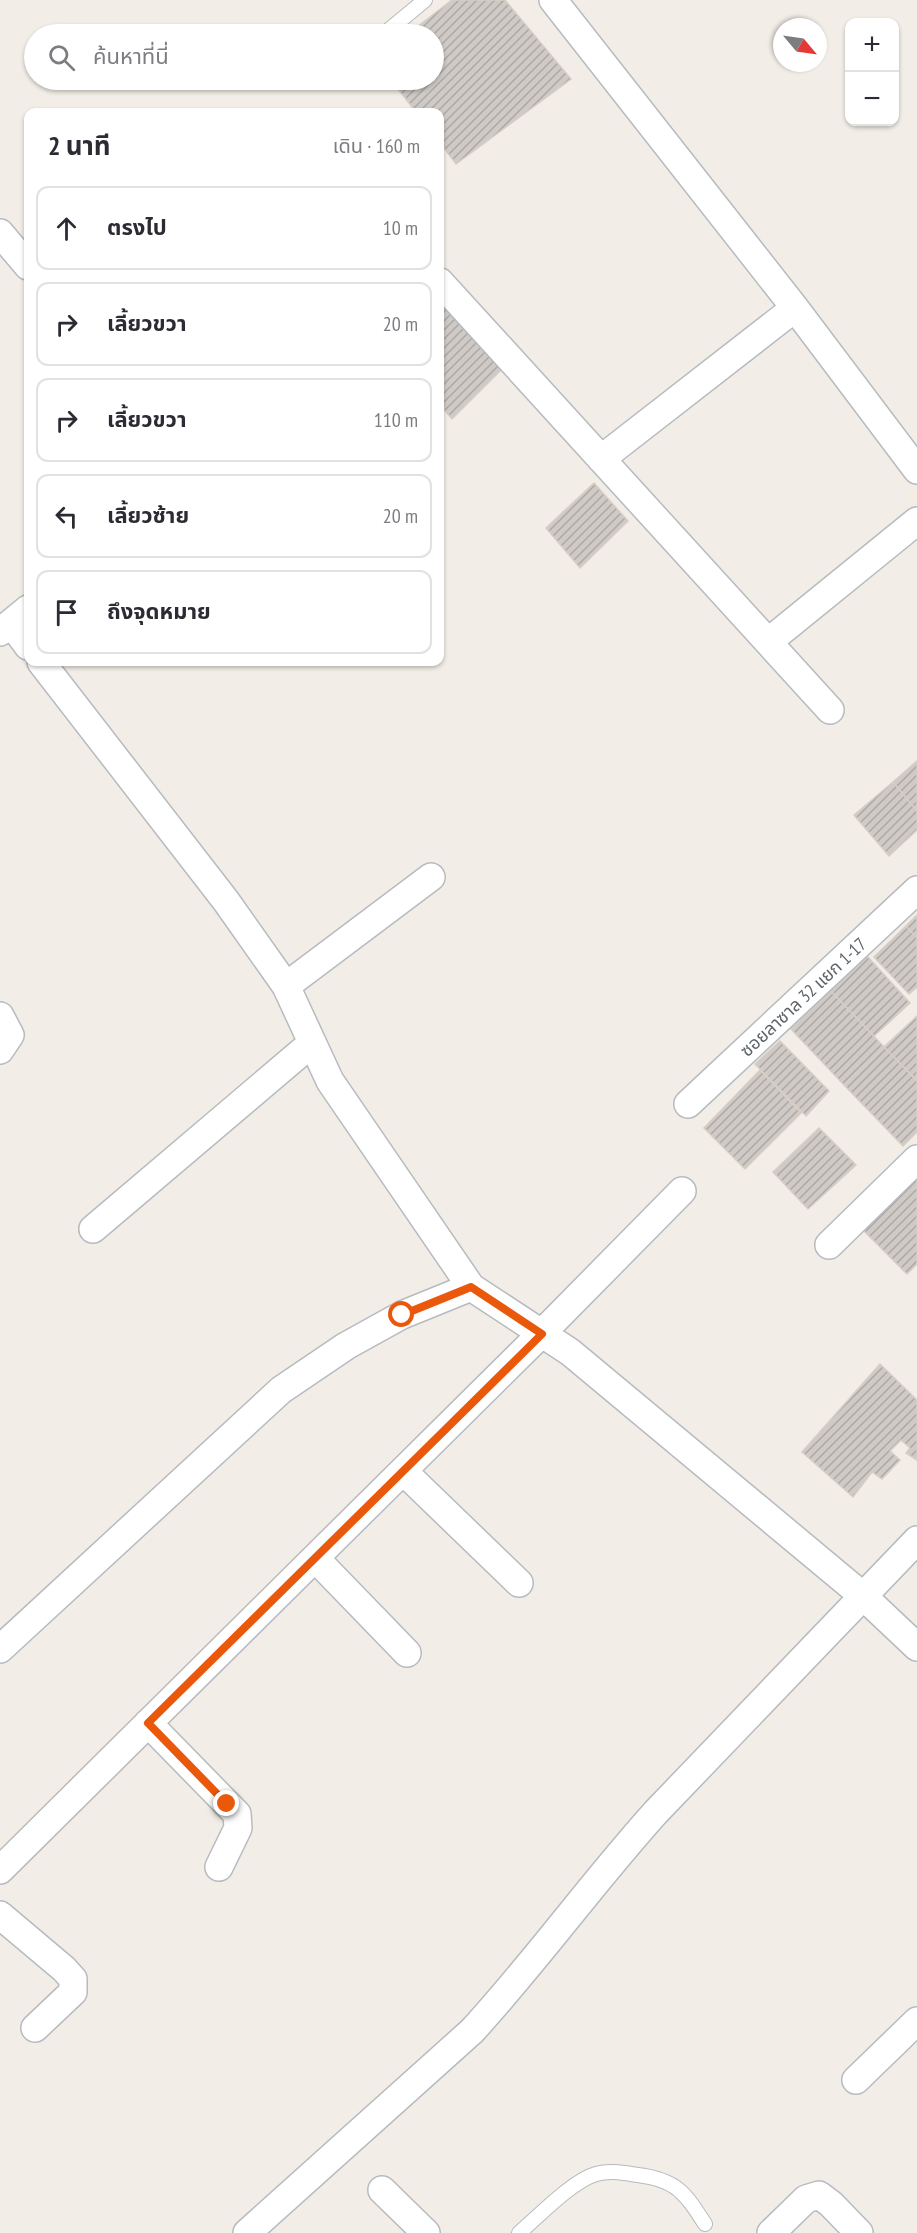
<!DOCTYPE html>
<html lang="th">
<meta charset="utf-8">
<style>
:root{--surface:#fff;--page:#f7f7f7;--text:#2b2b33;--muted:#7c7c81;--line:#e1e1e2}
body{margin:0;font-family:"PT Sans Narrow","Noto Sans Thai",sans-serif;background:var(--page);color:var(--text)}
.controls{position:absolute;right:18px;top:18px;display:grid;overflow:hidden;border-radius:12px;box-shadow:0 2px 4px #0004}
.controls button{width:54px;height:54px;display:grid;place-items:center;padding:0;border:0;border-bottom:2px solid var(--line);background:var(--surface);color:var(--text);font:30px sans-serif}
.compass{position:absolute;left:773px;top:18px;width:54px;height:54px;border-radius:50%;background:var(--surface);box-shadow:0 2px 4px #0004;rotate:119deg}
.stop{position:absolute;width:18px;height:18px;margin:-14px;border:4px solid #ea580c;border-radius:50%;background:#fff}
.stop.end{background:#ea580c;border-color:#fff;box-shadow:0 2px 6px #0008}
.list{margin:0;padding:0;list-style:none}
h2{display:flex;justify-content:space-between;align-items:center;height:78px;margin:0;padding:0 24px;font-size:26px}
h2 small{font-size:20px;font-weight:400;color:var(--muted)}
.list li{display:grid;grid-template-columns:39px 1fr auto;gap:18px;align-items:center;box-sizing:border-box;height:84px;margin:0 12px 12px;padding:0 12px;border:2px solid var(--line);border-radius:12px}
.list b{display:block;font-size:22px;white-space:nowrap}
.list em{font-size:20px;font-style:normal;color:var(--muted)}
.icon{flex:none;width:33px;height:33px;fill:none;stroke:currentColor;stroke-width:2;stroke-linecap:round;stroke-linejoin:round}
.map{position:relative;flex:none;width:917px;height:2233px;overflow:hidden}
.search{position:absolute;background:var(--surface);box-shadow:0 2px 4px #0004;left:24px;top:24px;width:420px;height:66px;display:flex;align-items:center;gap:15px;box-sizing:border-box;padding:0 21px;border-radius:33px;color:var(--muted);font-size:22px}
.panel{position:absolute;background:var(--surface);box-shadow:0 2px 4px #0004;left:24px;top:108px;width:420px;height:558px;border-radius:12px}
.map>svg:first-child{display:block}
</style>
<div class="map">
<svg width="917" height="2233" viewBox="0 0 917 2233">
<defs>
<pattern id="building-hatch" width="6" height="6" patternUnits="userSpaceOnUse" patternTransform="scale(1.5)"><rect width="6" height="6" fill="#cfcac6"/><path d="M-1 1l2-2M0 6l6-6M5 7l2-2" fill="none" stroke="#aba8a5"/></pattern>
</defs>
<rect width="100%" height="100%" fill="#f2ede7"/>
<path fill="url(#building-hatch)" stroke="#d7cdc5" stroke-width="1.5" d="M 452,0 L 505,0 L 571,79 L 456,164 L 440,143 L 440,112 L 416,112 L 391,80 L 434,80 L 434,34 L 408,34 Z
M 440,303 L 502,369 L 452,419 L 440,405 Z
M 594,483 L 628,521 L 580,568 L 546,528 Z
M 917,761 L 917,811 L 893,782 Z
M 893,782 L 917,811 L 917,830 L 889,856 L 854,815 Z
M 917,915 L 917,938 L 906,926 Z
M 906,926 L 917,938 L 917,987 L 909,994 L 874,957 Z
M 867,956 L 910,1003 L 874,1036 L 830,990 Z
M 830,990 L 884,1047 L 844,1085 L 791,1029 Z
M 917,1016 L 917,1080 L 884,1047 Z
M 780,1041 L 829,1091 L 806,1116 L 755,1064 Z
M 884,1047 L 917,1081 L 917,1132 L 903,1146 L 844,1085 Z
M 760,1070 L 801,1113 L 745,1169 L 704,1128 Z
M 819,1128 L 856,1165 L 808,1209 L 773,1172 Z
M 917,1176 L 917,1264 L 907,1274 L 863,1230 Z
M 880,1364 L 917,1400 L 917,1460 L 906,1453 L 910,1448 L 901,1440 L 890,1451 L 900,1460 L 882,1479 L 872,1472 L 853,1497 L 802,1452 Z"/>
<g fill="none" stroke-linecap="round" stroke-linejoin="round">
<g stroke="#b7bbbf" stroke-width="16">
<path id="lane" d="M 384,34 L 425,0
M 519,2233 C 539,2216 572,2181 596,2174 C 610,2170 624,2173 638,2175 C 677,2180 685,2193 705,2224"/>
</g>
<g stroke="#b7bbbf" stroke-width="30">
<path id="street" d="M 553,0 L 795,308 L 917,470
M 0,233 L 28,266
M 440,282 L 830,710
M 601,459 L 795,308
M 11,623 L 28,646
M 0,632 L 28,609
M 768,642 L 917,521
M 41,662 L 226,901 L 286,986 L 330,1081 L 471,1287 L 570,1352 L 863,1596 L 917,1647
M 286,986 L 431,877
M 0,1016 L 10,1035 L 0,1050
M 688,1104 L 917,890
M 93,1229 L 312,1043
M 829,1245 L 917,1159
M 403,1471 L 519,1583
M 315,1558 L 407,1653
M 0,1649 L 281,1390 L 346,1346 L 402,1315 L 471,1287
M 148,1723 L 237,1814 L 238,1828 L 219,1867
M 0,1870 L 541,1334 L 682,1191
M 0,1915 L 64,1969 L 73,1979 L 73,1992 L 35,2028
M 856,2080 L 917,2021
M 382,2190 L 426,2233
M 247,2233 L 472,2031 C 537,1960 592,1883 656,1812 L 917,1540
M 771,2233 L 806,2199 L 819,2195 L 831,2204 L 859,2233"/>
</g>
<use href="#lane" stroke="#fff" stroke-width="14"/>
<use href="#street" stroke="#fff" stroke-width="27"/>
</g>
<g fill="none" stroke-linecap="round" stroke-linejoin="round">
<path stroke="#ea580c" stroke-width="8" d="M 227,1804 L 148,1723 L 542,1334 L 471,1287 L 402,1315"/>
</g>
<g text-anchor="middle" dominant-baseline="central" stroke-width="6" stroke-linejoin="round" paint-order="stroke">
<g font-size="18" fill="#5e6569" stroke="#fff">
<text transform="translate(803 997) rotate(-43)">ซอยลาซาล 32 แยก 1-17</text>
</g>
</g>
</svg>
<div class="controls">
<button>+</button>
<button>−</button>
</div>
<svg class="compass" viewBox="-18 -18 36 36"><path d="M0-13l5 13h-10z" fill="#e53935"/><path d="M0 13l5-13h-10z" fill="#7c7c81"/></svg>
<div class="stop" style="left:402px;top:1315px"></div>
<div class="stop end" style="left:227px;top:1804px"></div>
<div class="search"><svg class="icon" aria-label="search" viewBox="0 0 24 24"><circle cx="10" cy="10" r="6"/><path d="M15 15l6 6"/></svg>ค้นหาที่นี่</div>
<section class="panel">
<h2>2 นาที<small>เดิน · 160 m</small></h2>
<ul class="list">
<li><svg class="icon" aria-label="ahead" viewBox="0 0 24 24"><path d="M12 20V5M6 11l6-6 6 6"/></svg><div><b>ตรงไป</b></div><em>10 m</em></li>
<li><svg class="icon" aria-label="right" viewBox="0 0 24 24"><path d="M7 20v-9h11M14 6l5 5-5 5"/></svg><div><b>เลี้ยวขวา</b></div><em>20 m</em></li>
<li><svg class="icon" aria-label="right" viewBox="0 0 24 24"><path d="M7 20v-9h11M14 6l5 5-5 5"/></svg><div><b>เลี้ยวขวา</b></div><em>110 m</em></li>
<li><svg class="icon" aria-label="left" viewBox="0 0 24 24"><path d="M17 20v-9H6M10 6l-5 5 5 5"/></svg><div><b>เลี้ยวซ้าย</b></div><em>20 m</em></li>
<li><svg class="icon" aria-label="arrive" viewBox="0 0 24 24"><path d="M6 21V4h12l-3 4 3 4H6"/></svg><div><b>ถึงจุดหมาย</b></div></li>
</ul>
</section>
</div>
